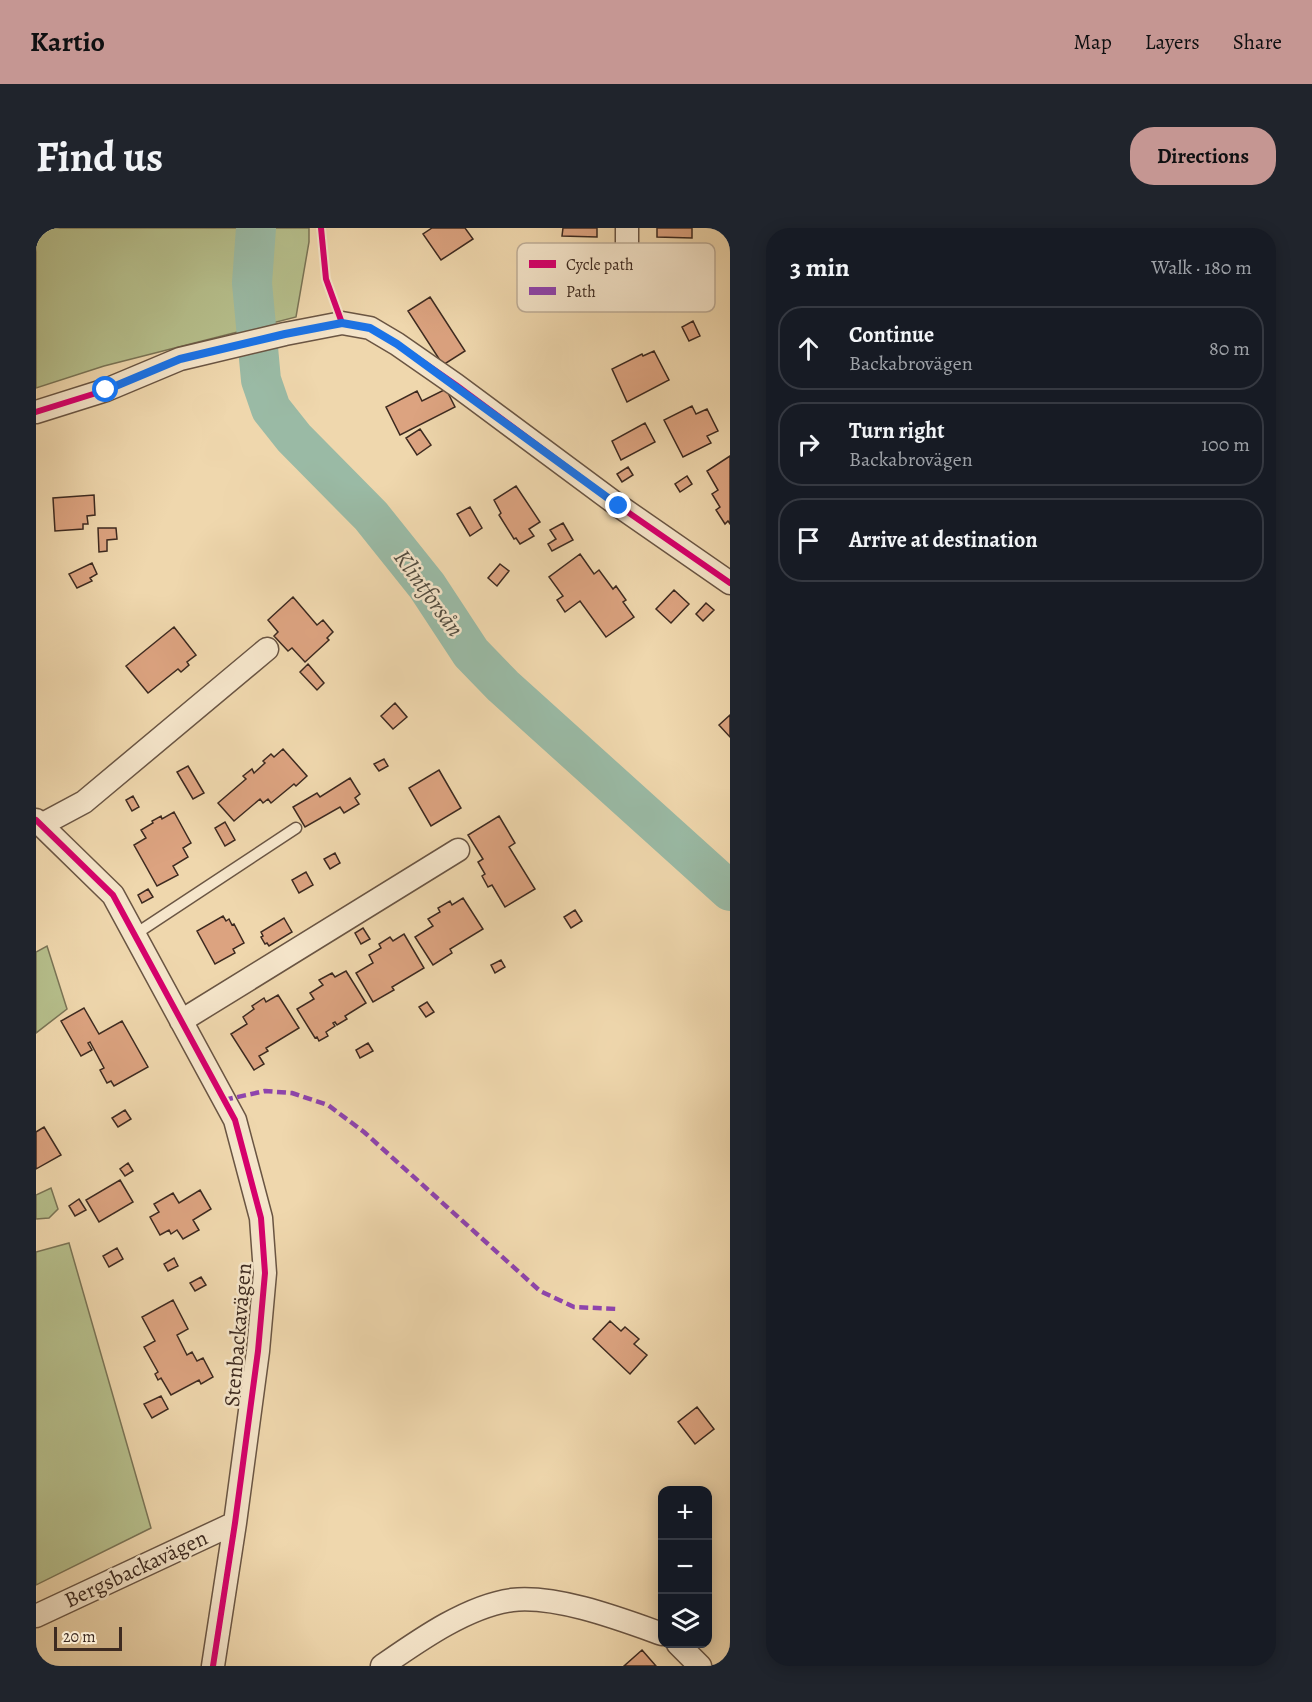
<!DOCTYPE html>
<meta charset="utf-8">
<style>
:root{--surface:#171b24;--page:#20242c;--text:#f1f3f6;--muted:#9ea1a6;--line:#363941;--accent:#c59692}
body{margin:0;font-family:Alegreya,serif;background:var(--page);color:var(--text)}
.controls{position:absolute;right:18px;bottom:18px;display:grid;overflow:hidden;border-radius:12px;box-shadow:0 3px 15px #0003}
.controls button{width:54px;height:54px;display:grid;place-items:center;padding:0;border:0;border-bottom:2px solid var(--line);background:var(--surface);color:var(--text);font:30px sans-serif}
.scale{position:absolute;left:18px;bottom:15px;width:68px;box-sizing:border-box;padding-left:6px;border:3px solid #3d2a20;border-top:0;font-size:16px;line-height:21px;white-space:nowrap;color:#3d2a20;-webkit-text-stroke:4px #f5e5ca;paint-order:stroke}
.stop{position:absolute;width:18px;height:18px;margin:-14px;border:4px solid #1a73e8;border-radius:50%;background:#fff}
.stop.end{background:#1a73e8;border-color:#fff;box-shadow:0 2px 6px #0008}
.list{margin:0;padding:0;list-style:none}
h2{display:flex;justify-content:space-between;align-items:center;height:78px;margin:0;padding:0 24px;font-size:26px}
h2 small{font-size:20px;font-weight:400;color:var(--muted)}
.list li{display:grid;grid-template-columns:39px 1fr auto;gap:18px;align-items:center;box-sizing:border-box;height:84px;margin:0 12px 12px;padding:0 12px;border:2px solid var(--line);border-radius:24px}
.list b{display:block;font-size:22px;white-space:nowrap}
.list p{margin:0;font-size:20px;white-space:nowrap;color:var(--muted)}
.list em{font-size:20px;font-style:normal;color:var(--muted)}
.icon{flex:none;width:33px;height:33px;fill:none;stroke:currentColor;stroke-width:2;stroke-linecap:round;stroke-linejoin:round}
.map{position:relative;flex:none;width:694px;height:1438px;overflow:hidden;border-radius:24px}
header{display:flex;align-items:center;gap:36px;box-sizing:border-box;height:84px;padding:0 30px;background:var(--accent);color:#111}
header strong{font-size:28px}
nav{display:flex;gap:33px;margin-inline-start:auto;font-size:21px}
.intro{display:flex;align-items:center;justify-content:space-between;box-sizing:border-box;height:144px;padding:0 36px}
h1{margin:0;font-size:42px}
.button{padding:15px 27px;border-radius:24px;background:var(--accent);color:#111;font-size:21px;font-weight:700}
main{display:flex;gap:36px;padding:0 36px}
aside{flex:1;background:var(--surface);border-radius:24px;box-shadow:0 3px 15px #0003}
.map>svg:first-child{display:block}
</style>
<header>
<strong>Kartio</strong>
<nav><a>Map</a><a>Layers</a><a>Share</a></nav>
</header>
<div class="intro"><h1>Find us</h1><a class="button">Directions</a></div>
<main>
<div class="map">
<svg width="694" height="1438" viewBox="0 0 694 1438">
<rect width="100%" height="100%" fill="#efd7ad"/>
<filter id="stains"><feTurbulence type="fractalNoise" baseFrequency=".00333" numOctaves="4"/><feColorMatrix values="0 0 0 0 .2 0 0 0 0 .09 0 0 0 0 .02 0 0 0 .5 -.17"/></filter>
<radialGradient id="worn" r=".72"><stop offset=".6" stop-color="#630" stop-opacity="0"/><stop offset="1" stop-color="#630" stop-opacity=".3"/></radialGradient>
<path fill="#b6bf8c" stroke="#7a7456" stroke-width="1.5" d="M 0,0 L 273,0 L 273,14 L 260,89 L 68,138 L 0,160 Z
M 11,718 L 31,781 L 0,805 L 0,724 Z
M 15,960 L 22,981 L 13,990 L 0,991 L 0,967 Z
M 33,1015 L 115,1300 L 0,1357 L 0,1024 Z"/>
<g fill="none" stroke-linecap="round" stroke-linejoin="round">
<path stroke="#9abaa5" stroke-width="40" d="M 220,0 L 216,55 L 225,152 L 235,181 L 258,210 L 335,288 L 391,358 L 435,425 L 467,458 L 694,663"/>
</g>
<path fill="#dca380" stroke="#3d2a20" stroke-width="1.5" d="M 396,0 L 429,0 L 437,11 L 405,32 L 387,6 Z
M 527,0 L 561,0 L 561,9 L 526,8 Z
M 621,0 L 656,0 L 656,10 L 621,9 Z
M 394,69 L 429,123 L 407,137 L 372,83 Z
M 657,93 L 664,108 L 653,113 L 646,99 Z
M 618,123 L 633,152 L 591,174 L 576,141 L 606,126 L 607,128 Z
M 410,161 L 419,179 L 364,207 L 350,179 L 381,163 L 386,173 Z
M 656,178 L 660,186 L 671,181 L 682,203 L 671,208 L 675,215 L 647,229 L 628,192 Z
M 609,195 L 619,214 L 585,232 L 576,213 Z
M 384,201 L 395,217 L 381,227 L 370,210 Z
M 694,228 L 694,296 L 692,293 L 689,296 L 680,282 L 684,279 L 676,266 L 682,262 L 671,243 Z
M 592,239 L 597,247 L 586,254 L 581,246 Z
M 651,248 L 656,256 L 644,264 L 639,256 Z
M 480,258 L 504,294 L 493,301 L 498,308 L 484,316 L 480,310 L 478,311 L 463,287 L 465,285 L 458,272 Z
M 58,267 L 59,287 L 51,288 L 52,296 L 47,296 L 47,301 L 19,303 L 17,270 Z
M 434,279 L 446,300 L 434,308 L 421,286 Z
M 527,295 L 537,312 L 516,323 L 512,316 L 520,311 L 514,302 Z
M 62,300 L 80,300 L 81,311 L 71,312 L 71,323 L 63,324 Z
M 544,326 L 558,346 L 563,342 L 577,361 L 580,358 L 590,372 L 587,374 L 598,389 L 570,409 L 544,373 L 529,384 L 521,372 L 527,368 L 513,349 Z
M 56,335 L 61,346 L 54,350 L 56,353 L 41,360 L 33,346 Z
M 464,336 L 473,343 L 461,358 L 452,350 Z
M 638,362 L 653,376 L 635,395 L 620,381 Z
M 257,369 L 281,397 L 287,392 L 297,404 L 291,410 L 293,412 L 269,434 L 256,420 L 252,423 L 238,408 L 242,404 L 232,392 Z
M 670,375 L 678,382 L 667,393 L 660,386 Z
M 138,399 L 160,427 L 151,434 L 153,437 L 145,444 L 142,441 L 112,465 L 90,438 Z
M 272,436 L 288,455 L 281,462 L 264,444 Z
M 359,475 L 371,489 L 357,501 L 345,488 Z
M 694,487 L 694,509 L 683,497 Z
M 247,521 L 271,548 L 260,558 L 258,556 L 235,575 L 232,571 L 227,575 L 224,571 L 198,593 L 182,575 L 210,551 L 207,548 L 216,541 L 218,545 L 229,535 L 227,533 L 235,526 L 238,529 Z
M 348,531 L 352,538 L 343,543 L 338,536 Z
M 152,538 L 168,565 L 157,571 L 141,544 Z
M 403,542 L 425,580 L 395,598 L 373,560 Z
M 314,550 L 324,566 L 319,570 L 323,576 L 308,585 L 304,579 L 269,599 L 257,579 L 281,565 L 284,569 Z
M 97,568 L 103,579 L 96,583 L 90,572 Z
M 138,584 L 155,615 L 147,620 L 152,629 L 137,638 L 142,647 L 121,658 L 98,617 L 110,610 L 105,602 L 117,595 L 116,593 L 125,588 L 126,591 Z
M 463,588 L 479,615 L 473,619 L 499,661 L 469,679 L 456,657 L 452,659 L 446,648 L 449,646 L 442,634 L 447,631 L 432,607 Z
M 189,594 L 199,612 L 189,618 L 179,600 Z
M 299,625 L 304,635 L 294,641 L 288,631 Z
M 270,644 L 277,657 L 263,665 L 256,652 Z
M 112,661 L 117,669 L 106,675 L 102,667 Z
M 427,670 L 447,701 L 414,721 L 416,725 L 397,737 L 379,709 L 397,698 L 392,691 L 404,684 L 402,680 L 414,673 L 416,677 Z
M 539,682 L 546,693 L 535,700 L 528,689 Z
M 187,688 L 190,693 L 193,691 L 196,697 L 198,696 L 208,715 L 197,721 L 199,725 L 179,736 L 161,703 Z
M 248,690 L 256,704 L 233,718 L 231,715 L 229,716 L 225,709 L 227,708 L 225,704 Z
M 327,700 L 334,711 L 325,716 L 319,705 Z
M 368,706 L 388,740 L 356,759 L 358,762 L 337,774 L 320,745 L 337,735 L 333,727 L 345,720 L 343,716 L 354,709 L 357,713 Z
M 465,732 L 469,739 L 459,745 L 455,737 Z
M 310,743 L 330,775 L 309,788 L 311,791 L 301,797 L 299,794 L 297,795 L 299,798 L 290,804 L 292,808 L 283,813 L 281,809 L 279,810 L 261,781 L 278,771 L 274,765 L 287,757 L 283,752 L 296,745 L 299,749 Z
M 242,767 L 263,800 L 230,820 L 232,823 L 223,828 L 228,836 L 218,842 L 195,806 L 211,796 L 207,789 L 218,781 L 216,778 L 228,770 L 230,774 Z
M 391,774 L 398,784 L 390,789 L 383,779 Z
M 48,780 L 63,806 L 86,793 L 112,839 L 78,858 L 75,853 L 71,855 L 64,842 L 68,840 L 54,814 L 52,815 L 56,822 L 45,828 L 25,793 Z
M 332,815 L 337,823 L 324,830 L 320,822 Z
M 89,882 L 95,891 L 82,899 L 76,890 Z
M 8,899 L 25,927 L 0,941 L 0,904 Z
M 92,935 L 97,943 L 89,948 L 84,941 Z
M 84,952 L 97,974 L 63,994 L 50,972 Z
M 164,962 L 175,981 L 157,992 L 163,1002 L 147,1011 L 141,1002 L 135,1006 L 133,1002 L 124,1007 L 114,989 L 123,984 L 118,976 L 137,965 L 143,975 Z
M 43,971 L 50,982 L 39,988 L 33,978 Z
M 81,1020 L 87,1031 L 73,1039 L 67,1028 Z
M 138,1030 L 142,1038 L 132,1043 L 128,1036 Z
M 165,1049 L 170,1057 L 159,1063 L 154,1055 Z
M 137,1072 L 152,1101 L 141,1107 L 151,1127 L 156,1124 L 161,1133 L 167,1130 L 177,1149 L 165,1156 L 163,1152 L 135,1167 L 125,1150 L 122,1152 L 119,1146 L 122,1144 L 108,1119 L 119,1113 L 106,1089 Z
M 574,1093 L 585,1103 L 589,1099 L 603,1111 L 598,1116 L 611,1127 L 594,1146 L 557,1111 Z
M 125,1168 L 132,1181 L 116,1190 L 108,1176 Z
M 661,1179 L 678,1201 L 659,1216 L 642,1194 Z
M 606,1422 L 620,1438 L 588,1438 Z"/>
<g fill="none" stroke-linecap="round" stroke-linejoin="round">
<g stroke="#6a5543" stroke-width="13">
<path id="service" d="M 98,707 L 260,600"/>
</g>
<g stroke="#6a5543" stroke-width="25">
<path id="minor" d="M 591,0 L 591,20
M 0,184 L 70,162 L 144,131 L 249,106 L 306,95 L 334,100 L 361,116 L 420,157 L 583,278 L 694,355
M 0,592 L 77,667 L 199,892 L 225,990 L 229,1045 L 222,1123 L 199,1295 L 177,1438
M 5,597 L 48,574 L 231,421
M 145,793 L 422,622
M 0,1388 L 199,1295
M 642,1416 L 664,1438
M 346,1438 C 382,1413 431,1378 476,1372 C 521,1367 584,1391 626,1406"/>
</g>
<use href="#service" stroke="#f5e5ca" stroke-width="10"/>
<use href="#minor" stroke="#f5e5ca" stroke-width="22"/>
<path stroke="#8e44ad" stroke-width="4.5" stroke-dasharray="9 4.5" stroke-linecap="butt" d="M 188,872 L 229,863 L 256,865 L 292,877 L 328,904 L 504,1063 L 538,1079 L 582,1081"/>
<g stroke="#f5e5ca" stroke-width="10">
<path id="cycleway" d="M 285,0 L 290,51 L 306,95
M 0,184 L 70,162 L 144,131 L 249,106 L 306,95 L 334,100 L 361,116 L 420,157 L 583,278 L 694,355
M 0,592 L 77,667 L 199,892 L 225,990 L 229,1045 L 222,1123 L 199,1295 L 177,1438"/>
</g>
<use href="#cycleway" stroke="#d6006c" stroke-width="6"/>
</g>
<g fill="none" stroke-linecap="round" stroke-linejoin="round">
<path stroke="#1a73e8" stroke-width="8" d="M 70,162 L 144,131 L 249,106 L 306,95 L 334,100 L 361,116 L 583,278"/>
</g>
<g text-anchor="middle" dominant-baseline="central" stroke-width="5" stroke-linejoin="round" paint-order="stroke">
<g font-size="22" fill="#3d2a20" stroke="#f5e5ca">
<text transform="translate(202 1107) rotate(-85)">Stenbackavägen</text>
<text transform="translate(100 1341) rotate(-25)">Bergsbackavägen</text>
</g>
<g font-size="24" font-style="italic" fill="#544e41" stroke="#f5e5ca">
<text transform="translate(393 365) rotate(54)">Klintforsån</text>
</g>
</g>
<rect x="481" y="15" width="198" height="69" rx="9" fill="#f5e5ca" stroke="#bead97" stroke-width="1.5"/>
<rect x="493" y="32" width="27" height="8" fill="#d6006c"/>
<rect x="493" y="59" width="27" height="8" fill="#8e44ad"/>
<g font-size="16" fill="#3d2a20">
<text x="530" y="42">Cycle path</text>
<text x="530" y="69">Path</text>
</g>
<rect width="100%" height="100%" filter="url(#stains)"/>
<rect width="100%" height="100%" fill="url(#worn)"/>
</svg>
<div class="controls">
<button>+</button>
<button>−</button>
<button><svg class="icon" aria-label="layers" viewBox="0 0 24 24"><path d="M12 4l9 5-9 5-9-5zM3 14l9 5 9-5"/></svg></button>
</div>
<div class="scale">20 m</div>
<div class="stop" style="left:70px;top:162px"></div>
<div class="stop end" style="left:583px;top:278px"></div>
</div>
<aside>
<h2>3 min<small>Walk · 180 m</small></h2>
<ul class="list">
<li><svg class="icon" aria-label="ahead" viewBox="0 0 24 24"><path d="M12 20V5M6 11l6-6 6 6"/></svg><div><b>Continue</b><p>Backabrovägen</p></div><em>80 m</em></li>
<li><svg class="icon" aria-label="right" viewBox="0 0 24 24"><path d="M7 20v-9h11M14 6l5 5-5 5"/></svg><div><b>Turn right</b><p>Backabrovägen</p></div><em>100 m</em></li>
<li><svg class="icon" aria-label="arrive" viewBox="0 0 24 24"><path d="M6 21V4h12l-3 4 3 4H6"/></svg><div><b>Arrive at destination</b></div></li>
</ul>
</aside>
</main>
